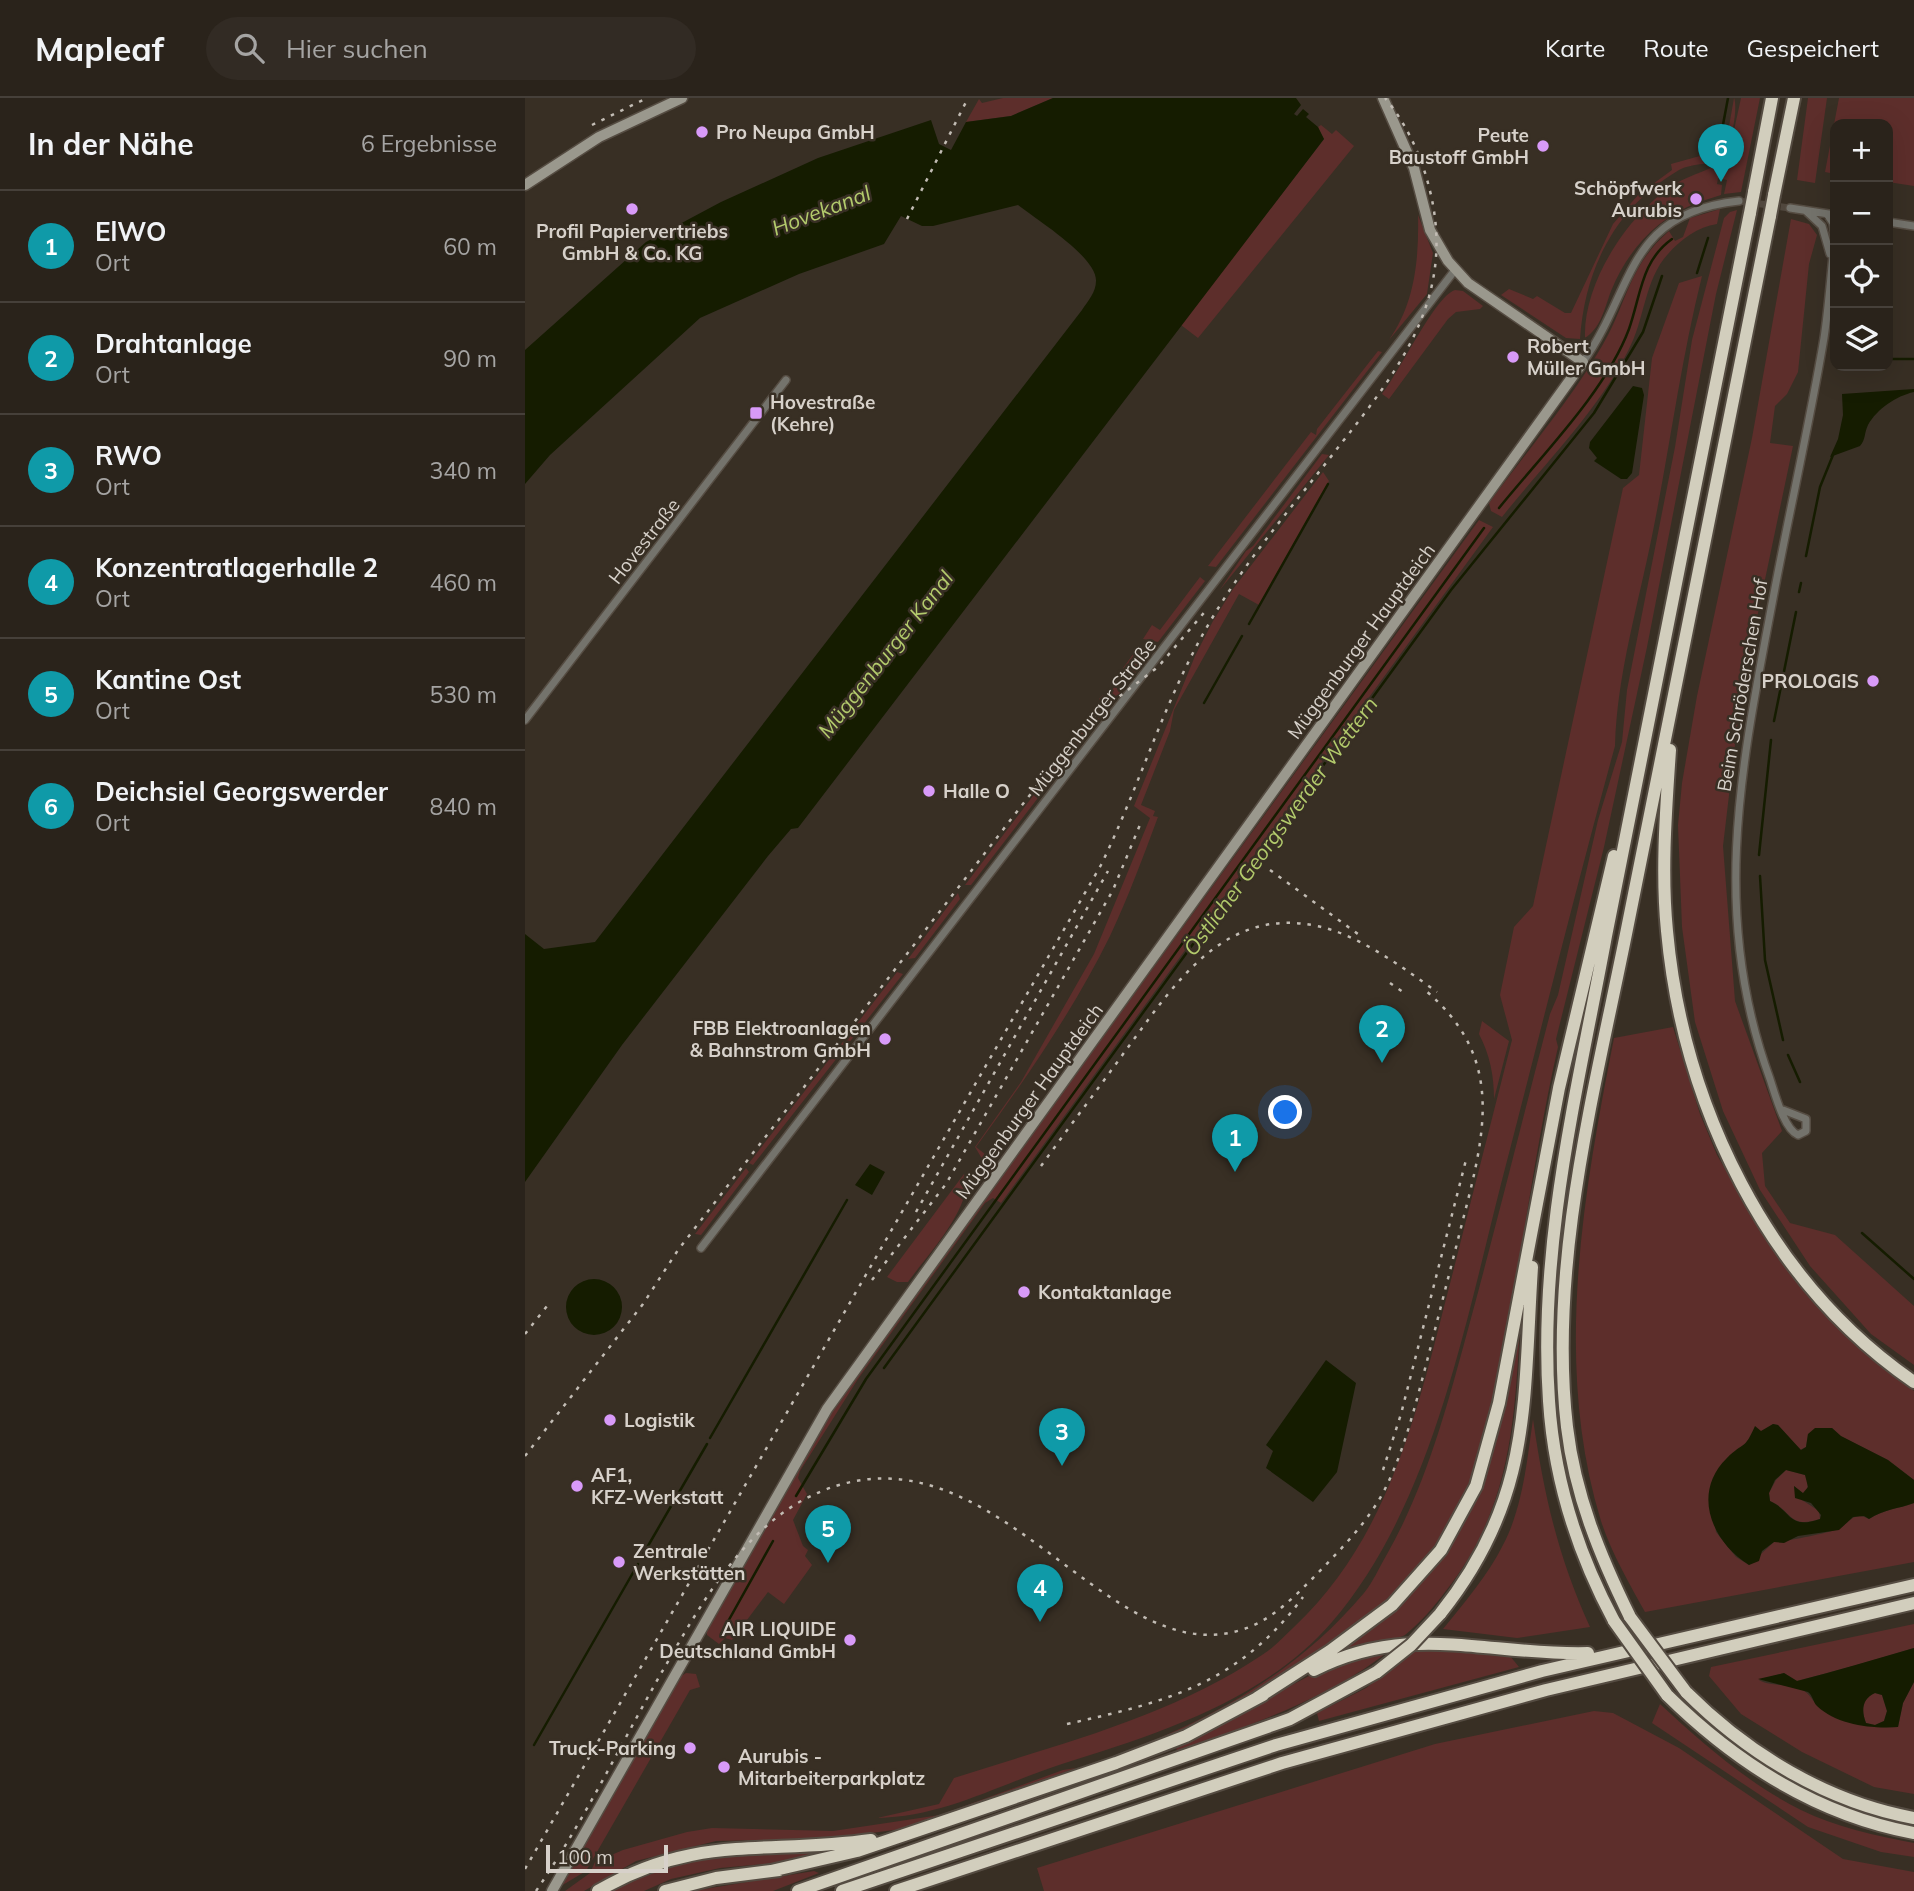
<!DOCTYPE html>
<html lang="de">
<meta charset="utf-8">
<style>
:root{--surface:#2a231b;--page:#322b24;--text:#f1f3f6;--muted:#a5a4a3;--line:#46403a;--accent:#0b8043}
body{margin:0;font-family:Mulish,sans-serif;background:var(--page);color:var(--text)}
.controls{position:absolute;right:21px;top:21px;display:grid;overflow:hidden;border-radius:14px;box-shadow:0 7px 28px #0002}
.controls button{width:63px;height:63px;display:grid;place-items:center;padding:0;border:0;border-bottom:2px solid var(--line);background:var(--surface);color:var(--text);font:35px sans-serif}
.scale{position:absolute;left:21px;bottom:18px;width:122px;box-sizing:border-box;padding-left:7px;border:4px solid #d7d1ca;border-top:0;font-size:19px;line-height:24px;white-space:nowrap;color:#d7d1ca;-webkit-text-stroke:5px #382f24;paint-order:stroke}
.you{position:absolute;left:761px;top:1015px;width:24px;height:24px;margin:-18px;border:5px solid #fff;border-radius:50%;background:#1a73e8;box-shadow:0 0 0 10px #1a73e833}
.badge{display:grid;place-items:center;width:46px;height:46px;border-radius:50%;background:var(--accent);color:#fff;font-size:23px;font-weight:700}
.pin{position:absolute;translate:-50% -58px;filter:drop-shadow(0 2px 4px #0008)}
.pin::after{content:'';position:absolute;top:37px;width:24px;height:21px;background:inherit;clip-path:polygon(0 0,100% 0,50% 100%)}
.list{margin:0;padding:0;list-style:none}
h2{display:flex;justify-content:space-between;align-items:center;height:91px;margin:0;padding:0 28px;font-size:30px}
h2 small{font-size:23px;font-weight:400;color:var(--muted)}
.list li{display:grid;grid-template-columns:46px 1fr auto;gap:21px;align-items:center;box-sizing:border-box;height:112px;padding:0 28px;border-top:2px solid var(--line)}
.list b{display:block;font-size:26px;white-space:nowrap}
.list p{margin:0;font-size:23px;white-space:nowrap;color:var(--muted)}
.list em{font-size:23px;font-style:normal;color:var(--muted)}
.icon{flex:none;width:38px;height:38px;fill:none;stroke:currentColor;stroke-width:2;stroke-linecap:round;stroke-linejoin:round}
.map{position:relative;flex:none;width:1389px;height:1793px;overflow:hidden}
header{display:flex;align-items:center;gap:42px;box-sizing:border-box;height:98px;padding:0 35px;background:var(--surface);border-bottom:2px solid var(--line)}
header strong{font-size:33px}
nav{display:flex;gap:38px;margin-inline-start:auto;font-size:24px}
.search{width:490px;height:63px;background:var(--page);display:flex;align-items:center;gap:18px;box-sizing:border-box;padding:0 24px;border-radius:38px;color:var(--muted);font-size:26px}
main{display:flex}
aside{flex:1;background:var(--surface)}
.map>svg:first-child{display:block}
</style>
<header>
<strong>Mapleaf</strong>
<div class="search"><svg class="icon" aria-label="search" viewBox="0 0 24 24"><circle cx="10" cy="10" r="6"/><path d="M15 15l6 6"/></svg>Hier suchen</div>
<nav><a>Karte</a><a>Route</a><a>Gespeichert</a></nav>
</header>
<main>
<aside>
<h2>In der Nähe<small>6 Ergebnisse</small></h2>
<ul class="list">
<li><span class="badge" style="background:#0f9aa8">1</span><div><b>ElWO</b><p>Ort</p></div><em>60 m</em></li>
<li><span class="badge" style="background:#0f9aa8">2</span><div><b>Drahtanlage</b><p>Ort</p></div><em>90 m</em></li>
<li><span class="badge" style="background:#0f9aa8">3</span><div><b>RWO</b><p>Ort</p></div><em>340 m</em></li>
<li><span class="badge" style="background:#0f9aa8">4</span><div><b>Konzentratlagerhalle 2</b><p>Ort</p></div><em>460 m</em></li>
<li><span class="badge" style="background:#0f9aa8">5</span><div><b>Kantine Ost</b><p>Ort</p></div><em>530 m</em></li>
<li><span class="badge" style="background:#0f9aa8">6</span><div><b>Deichsiel Georgswerder</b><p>Ort</p></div><em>840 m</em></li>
</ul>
</aside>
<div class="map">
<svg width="1389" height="1793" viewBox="0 0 1389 1793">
<rect width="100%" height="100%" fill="#382f24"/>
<path fill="#5d2e2b" d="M 478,0 L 528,0 L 486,18 L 441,24 L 454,1 L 457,5 Z
M 1209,0 C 1213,8 1207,46 1199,56 C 1189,69 1168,64 1154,72 C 1091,109 1060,169 1055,241 L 1041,240 L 976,197 L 984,191 L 1008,201 L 1012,198 L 1040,215 L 1046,215 L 1088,126 L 1113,97 L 1147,72 L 1146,66 L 1200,51 Z
M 1216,0 L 1235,0 L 1216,94 L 1199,96 L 1202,82 L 1193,80 L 1192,86 L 1197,87 L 1196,97 L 1174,104 L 1176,99 L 1168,97 L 1165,103 L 1171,105 C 1130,122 1103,152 1086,193 C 1080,209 1076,230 1060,240 C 1058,184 1104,115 1150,86 C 1166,76 1188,72 1203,60 Z
M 1283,0 L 1302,0 L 1290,85 L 1272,82 Z
M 1314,0 L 1389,0 L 1389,88 L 1363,84 L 1363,26 L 1310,26 L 1310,76 L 1300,74 Z
M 796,27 L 807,36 L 811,32 L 829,48 L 673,240 L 656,227 L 799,41 L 793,29 Z
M 1195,111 L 1192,126 C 1173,129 1156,141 1143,156 C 1119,182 1120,222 1103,253 C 1072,314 1019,366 977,419 L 966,413 L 964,405 C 1002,353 1045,303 1077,248 C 1102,206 1103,168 1144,133 L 1150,143 L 1158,139 L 1165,120 Z
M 1212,112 L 1191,196 L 1122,549 L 1079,749 L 1031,941 L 1033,949 C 1011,1045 999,1144 980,1241 C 969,1303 958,1368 927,1424 C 892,1486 837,1525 778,1563 C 710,1608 642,1643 565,1667 C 670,1630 766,1582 839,1495 C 848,1484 854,1470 861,1458 C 901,1388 921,1312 942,1235 C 971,1129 997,1023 1025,916 L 1033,897 L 1073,722 L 1097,644 L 1102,592 L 1150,349 L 1167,242 L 1199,120 L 1205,114 Z
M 893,117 L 908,155 L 902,196 L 864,242 C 890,205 894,161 893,117 Z
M 1266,121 L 1284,126 L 1292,137 L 1284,166 L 1273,274 L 1262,296 L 1250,308 L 1245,345 L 1268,348 L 1216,596 L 1198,748 L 1210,903 L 1257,1033 L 1237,1055 L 1240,1088 L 1265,1125 L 1310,1137 L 1389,1208 L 1389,1267 L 1346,1236 L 1285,1168 L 1235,1092 L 1198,1013 L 1170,924 L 1157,829 L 1153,727 L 1157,685 L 1172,598 L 1227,340 Z
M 1177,178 C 1156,262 1145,348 1128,433 C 1114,504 1092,576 1090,648 C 1050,793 1014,940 976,1086 C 939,1231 906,1409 807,1524 C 739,1603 632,1636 537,1666 C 475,1686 419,1719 352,1720 L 414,1706 L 429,1680 C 534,1646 645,1619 737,1557 C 749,1550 759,1538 769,1529 C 868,1436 894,1304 927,1178 C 947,1099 967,1020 987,942 L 975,897 L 989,829 L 1008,808 L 1098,390 L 1114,377 L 1127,260 L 1154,185 Z
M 930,192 L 938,193 L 958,208 L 955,211 L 931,214 L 923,221 L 864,301 L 857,296 C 874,275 910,198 930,192 Z
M 853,253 L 857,254 L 691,469 L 683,468 L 786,334 L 791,337 L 792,331 Z
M 797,356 L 804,357 L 694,493 L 721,453 L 728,448 Z
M 798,374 L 804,383 L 734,507 L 714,496 L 649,612 L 645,633 L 616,707 L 630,713 L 628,718 L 633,719 C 618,759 603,800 585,838 C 548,913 500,982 451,1049 L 465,1060 L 459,1064 L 450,1049 L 496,984 L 569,856 L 625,720 L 609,708 L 670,558 L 688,523 L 708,491 Z
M 954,422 L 968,429 L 476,1105 L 468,1100 L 460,1105 L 333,1281 L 275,1373 L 273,1380 L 282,1396 L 268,1422 L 278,1448 L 283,1452 L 280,1458 L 287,1467 L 259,1506 L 243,1494 L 207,1542 L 200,1540 L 194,1546 L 182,1537 L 182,1530 L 306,1316 L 330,1280 Z
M 675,479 L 680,483 L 633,544 L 618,541 L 627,527 L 635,532 Z
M 609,555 L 617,566 L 594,596 L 579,605 L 574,601 L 578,597 L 582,599 L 601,573 L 598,570 Z
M 576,618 L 446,787 L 440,787 L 556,635 Z
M 433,795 L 435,801 L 390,860 L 383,861 Z
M 372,874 L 378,876 L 228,1067 L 224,1065 Z
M 957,923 L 984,943 L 969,1001 C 969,978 965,957 954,936 Z
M 1148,929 L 1175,1016 L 1192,1057 L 1239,1139 L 1300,1215 L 1389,1293 L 1389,1382 L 1363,1362 L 1315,1338 L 1307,1330 L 1283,1336 L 1281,1349 L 1275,1352 L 1253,1327 L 1248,1326 L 1202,1360 L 1185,1396 L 1191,1434 L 1211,1459 L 1224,1467 L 1249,1444 C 1255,1445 1302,1435 1310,1432 C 1323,1429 1327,1411 1344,1421 C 1359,1411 1373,1411 1389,1405 L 1389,1464 L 1120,1514 C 1104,1485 1086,1454 1076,1423 C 1028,1266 1058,1097 1089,940 Z
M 221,1070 L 224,1074 L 176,1137 L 170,1136 Z
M 439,1076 C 452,1105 400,1160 383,1184 L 372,1184 L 362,1179 Z
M 996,1211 C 990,1315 989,1408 920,1494 C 909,1509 895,1525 880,1537 C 875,1541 824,1551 809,1557 L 842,1532 L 937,1425 Z
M 1008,1321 C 1019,1397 1033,1459 1065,1529 L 992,1540 L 918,1531 C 939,1505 963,1477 978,1447 C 998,1409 1002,1362 1008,1321 Z
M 1261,1372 L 1280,1377 L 1283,1382 L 1282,1393 L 1278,1396 L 1269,1388 L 1277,1402 L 1294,1413 L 1295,1421 C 1263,1431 1268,1413 1245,1403 L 1244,1395 L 1251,1382 Z
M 1389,1526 L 1389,1550 C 1350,1562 1311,1573 1272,1583 L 1259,1575 L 1234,1582 C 1246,1589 1263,1585 1276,1591 C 1286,1596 1287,1604 1295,1609 C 1321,1625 1343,1631 1373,1629 L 1378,1605 L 1389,1584 L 1389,1696 L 1349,1689 L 1277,1654 L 1216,1616 L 1184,1578 L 1186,1569 Z
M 894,1548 L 985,1558 L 994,1569 L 794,1623 L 792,1615 L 841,1590 Z
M 868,1550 C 804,1601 728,1626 652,1653 L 651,1649 L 797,1571 Z
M 161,1575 L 171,1576 L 175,1589 L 165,1592 L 61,1773 L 36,1788 L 153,1580 Z
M 1350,1595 L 1357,1597 L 1362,1613 L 1359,1623 L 1350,1627 L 1341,1625 C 1336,1612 1337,1600 1350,1595 Z
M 1135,1606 C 1177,1645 1224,1686 1276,1712 C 1310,1729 1352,1738 1389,1745 L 1389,1759 L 1356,1754 L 1283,1729 L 1127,1625 Z
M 1069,1613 L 1088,1615 L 1154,1650 L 1318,1761 L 1389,1774 L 1389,1793 L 519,1793 L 512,1770 L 910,1646 Z
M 551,1670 L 478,1698 L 377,1731 L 300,1741 L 191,1743 L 111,1763 L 59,1793 L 40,1793 L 65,1775 L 70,1764 L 98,1752 L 162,1734 L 187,1730 L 308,1733 L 415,1717 L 538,1672 Z
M 306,1753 L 251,1765 L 195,1770 L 146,1781 L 119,1793 L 83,1793 C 146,1748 232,1754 306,1753 Z
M 289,1773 L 294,1775 L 248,1793 L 167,1793 Z"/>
<path fill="#151c00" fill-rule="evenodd" d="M 528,0 L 771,0 L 776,7 L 769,16 L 772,18 L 778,11 L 784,16 L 781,19 L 793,29 L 799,41 L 273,730 L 266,731 L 243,758 L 97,947 L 0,1084 L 0,836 L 19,851 L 70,844 L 557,212 C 563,203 571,194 571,183 C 572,159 512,122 493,107 L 408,128 L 397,128 L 376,118 L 359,146 L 274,176 L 175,220 L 25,357 L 0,386 L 0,252 L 121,144 L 196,104 L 293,60 L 406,22 L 414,46 L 426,52 L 441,24 L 486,18 Z
M 1108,288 L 1117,290 L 1119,297 L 1107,375 L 1102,381 L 1096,381 L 1069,363 L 1072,360 L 1064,350 L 1065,344 Z
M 1389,291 L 1389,294 C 1371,298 1352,311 1343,327 C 1339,335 1341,341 1335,348 L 1305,359 L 1313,341 L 1318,317 L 1317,296 Z
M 345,1066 L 360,1074 L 347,1097 L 330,1087 Z
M41 1209a28 28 0 1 1 56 0a28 28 0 1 1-56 0Z
M 801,1262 L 831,1285 L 812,1374 L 788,1404 L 741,1370 L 748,1353 L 741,1347 Z
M 1248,1326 L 1253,1327 L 1276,1352 L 1281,1349 L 1283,1336 L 1290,1330 L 1307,1330 L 1316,1338 L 1363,1362 L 1389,1382 L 1389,1405 C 1373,1411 1359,1411 1344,1421 L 1339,1418 L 1328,1419 L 1314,1432 L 1273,1438 L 1259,1445 L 1249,1444 L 1237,1453 L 1234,1463 L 1224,1467 C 1187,1444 1166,1395 1202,1360 C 1219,1343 1219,1353 1230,1328 L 1236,1333 ZM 1261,1372 L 1280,1377 L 1283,1389 L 1278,1395 L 1269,1388 L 1270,1400 L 1286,1405 L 1296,1417 L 1295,1421 C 1263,1432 1267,1413 1245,1403 L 1244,1395 L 1250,1382 Z
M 1389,1550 L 1389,1584 L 1378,1605 L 1373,1629 C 1347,1631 1312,1627 1292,1608 C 1288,1604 1288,1598 1283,1594 L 1233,1581 L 1259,1575 L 1272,1583 C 1311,1573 1350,1561 1389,1550 ZM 1350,1595 L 1357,1597 L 1362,1613 L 1359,1623 L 1350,1627 L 1341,1625 C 1336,1612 1337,1601 1350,1595 Z"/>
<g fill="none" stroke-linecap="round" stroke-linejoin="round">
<path stroke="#151c00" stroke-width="2.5" d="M 1194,48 L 1203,0
M 1172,175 L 1183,140
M 1363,261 L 1389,261
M 974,410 C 1016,358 1081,293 1104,231 C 1116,197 1116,163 1147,141
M 1281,458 L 1295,389 L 1308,357
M 1274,494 L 1276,485
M 724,526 L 803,386
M 679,605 L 717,538
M 1249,623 L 1271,514
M 1234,757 L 1246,642
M 1235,778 L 1240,862 L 1258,942
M 1263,957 L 1275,984
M 1337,1135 L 1389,1181
M 359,1270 L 926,492 L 1069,315 L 1118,234 L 1137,178
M 185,1340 L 322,1102
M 271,1398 L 341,1281 L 959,430
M 116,1460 L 182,1346
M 196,1536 L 248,1443
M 9,1647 L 113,1466"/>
<path stroke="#50473d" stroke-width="7" stroke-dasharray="7 3.5" stroke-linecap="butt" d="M 1214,103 L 1265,110"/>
<g stroke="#554c42" stroke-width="10">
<path id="street" d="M 1265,110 L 1310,117
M 1281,113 L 1297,128 L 1305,156
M 1363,124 L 1389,128
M 1058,264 C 1110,191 1100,115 1214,103
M 0,622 L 261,282
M 1258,1012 L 1281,1021 L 1281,1033 L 1273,1037 C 1259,1031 1250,996 1245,981 C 1183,812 1218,660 1250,490 C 1266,406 1285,323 1299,240 C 1304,207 1306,173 1310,139 L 1308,125 L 1302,116
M 176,1150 L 930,172"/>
</g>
<g stroke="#554c42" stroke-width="13">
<path id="secondary" d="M 0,87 L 74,39 L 157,0
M 27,1793 L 302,1311 L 1058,264 L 943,185 L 923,163 L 905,132 L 889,70 L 858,0"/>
</g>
<g stroke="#554c42" stroke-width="16">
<path id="highway" d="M 1229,94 L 1247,0
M 1249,97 L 1269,0
M 1145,652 C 1141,712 1136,773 1142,833 C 1158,1007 1242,1183 1389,1284
M 915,1516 C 1007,1401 998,1308 1007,1169
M 1105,1519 C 1075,1458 1050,1397 1042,1329 C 1023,1166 1070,991 1102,831 C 1149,593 1198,356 1245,118
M 1089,1523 C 1052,1454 1029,1381 1024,1303 C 1013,1147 1053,990 1081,838 C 1127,597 1178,356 1225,115
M 789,1572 C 886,1523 963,1558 1063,1555
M 1161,1594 C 1223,1656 1302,1704 1389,1720
M 1142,1597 C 1211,1665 1292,1717 1389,1735
M 732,1600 L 805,1553 L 867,1507 L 916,1452 L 951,1388 L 974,1305 L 1034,990 L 1089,758
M 246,1773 L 332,1753 L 591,1665 L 661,1638 L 738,1597
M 73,1793 C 171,1735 241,1757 346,1742
M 140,1793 L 191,1780 L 254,1772
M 273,1793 L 765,1621 L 852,1574
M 317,1793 L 751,1647 L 1017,1573 L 1389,1487
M 371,1793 L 757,1665 L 1021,1592 L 1389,1505"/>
</g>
<use href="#street" stroke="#74736c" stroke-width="7"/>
<use href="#secondary" stroke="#9a988d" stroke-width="10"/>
<use href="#highway" stroke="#d2cebd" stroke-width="12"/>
<path stroke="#c2bcb4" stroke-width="2.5" stroke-dasharray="3.5 7" stroke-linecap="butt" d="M 67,27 L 122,0
M 382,121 L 443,0
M 745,772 L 837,839
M 865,885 L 878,894
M 516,1068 C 544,1029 573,991 601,952 C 649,887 698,808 792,828 C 832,836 879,870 912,894
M 391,1114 L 583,773
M 347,1182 L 421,1086 L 588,792 L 617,722
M 0,1236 L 22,1208
M 0,1358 L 118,1206 L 153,1152 L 552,636 L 574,614 L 633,569 L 683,510
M 858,1372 L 876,1316 L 942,1058
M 542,1626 C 641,1604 714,1586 778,1499
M 0,1771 L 576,767 C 616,685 641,596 689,517 C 725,457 772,403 815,347 C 877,268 932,196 904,89 C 896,57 881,25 860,0
M 11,1793 C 57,1726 94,1650 134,1579 C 171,1515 211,1439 278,1402 C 462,1303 577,1580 719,1531 C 746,1522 767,1501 787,1481 C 814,1453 843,1425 861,1389 C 880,1350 890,1308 901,1267 C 915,1212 929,1157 943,1102 C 964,1018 972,953 900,892"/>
<g stroke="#554c42" stroke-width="16" stroke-linecap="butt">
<path id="highway-bridge" d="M 1225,115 L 1229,94
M 1245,118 L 1249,97
M 1105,1519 L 1161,1594
M 1089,1523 L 1142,1597
M 852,1574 L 886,1547 L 915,1516"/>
</g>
<use href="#highway-bridge" stroke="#d2cebd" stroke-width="12"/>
</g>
<g fill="#d89af8" stroke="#382f24" stroke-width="2.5">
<circle cx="177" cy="34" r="7"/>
<circle cx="1018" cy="48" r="7"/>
<circle cx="1171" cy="101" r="7"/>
<circle cx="107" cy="111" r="7"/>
<circle cx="988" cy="259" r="7"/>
<rect x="224" y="308" width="14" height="14" rx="3.5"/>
<circle cx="1348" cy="583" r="7"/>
<circle cx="404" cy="693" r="7"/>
<circle cx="360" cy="941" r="7"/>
<circle cx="499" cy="1194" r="7"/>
<circle cx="85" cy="1322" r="7"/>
<circle cx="52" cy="1388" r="7"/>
<circle cx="94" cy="1464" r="7"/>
<circle cx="325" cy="1542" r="7"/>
<circle cx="165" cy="1650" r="7"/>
<circle cx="199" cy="1669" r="7"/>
</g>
<g text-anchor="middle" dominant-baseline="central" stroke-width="5" stroke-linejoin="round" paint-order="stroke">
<g font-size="19" font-weight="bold" fill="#d7d1ca" stroke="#382f24" text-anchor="start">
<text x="191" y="34">Pro Neupa GmbH</text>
<text x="1004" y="37" text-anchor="end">Peute<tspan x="1004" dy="22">Baustoff GmbH</tspan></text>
<text x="1157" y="90" text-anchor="end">Schöpfwerk<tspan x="1157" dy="22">Aurubis</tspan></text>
<text x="107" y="133" text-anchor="middle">Profil Papiervertriebs<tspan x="107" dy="22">GmbH &amp; Co. KG</tspan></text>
<text x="1002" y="248">Robert<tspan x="1002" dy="22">Müller GmbH</tspan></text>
<text x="245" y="304">Hovestraße<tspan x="245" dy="22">(Kehre)</tspan></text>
<text x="1334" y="583" text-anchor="end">PROLOGIS</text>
<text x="418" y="693">Halle O</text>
<text x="346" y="930" text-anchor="end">FBB Elektroanlagen<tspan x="346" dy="22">&amp; Bahnstrom GmbH</tspan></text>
<text x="513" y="1194">Kontaktanlage</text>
<text x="99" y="1322">Logistik</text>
<text x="66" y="1377">AF1,<tspan x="66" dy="22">KFZ-Werkstatt</tspan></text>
<text x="108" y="1453">Zentrale<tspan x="108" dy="22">Werkstätten</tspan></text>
<text x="311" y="1531" text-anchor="end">AIR LIQUIDE<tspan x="311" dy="22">Deutschland GmbH</tspan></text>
<text x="151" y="1650" text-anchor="end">Truck-Parking</text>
<text x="213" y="1658">Aurubis -<tspan x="213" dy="22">Mitarbeiterparkplatz</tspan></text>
</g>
<g font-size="19" fill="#d7d1ca" stroke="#382f24">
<text transform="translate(119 443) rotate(-52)">Hovestraße</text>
<text transform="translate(836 543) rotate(-54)">Müggenburger Hauptdeich</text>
<text transform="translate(1217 587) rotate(-80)">Beim Schröderschen Hof</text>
<text transform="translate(567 619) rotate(-52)">Müggenburger Straße</text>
<text transform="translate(504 1003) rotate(-54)">Müggenburger Hauptdeich</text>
</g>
<g font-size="21" font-style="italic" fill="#b3cb6c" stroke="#382f24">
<text transform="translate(296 112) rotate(-21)">Hovekanal</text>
<text transform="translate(360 556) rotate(-52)">Müggenburger Kanal</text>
<text transform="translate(755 728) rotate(-54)">Östlicher Georgswerder Wettern</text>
</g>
</g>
</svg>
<div class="controls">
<button>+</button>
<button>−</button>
<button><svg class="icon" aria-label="locate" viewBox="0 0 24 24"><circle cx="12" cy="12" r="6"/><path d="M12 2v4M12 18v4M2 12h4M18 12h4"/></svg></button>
<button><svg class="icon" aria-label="layers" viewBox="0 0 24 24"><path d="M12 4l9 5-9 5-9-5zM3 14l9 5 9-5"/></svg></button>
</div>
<div class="scale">100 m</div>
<div class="you"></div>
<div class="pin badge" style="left:710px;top:1074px;background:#0f9aa8">1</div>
<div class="pin badge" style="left:857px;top:965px;background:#0f9aa8">2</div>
<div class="pin badge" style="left:537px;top:1368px;background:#0f9aa8">3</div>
<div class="pin badge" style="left:515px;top:1524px;background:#0f9aa8">4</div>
<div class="pin badge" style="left:303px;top:1465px;background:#0f9aa8">5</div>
<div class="pin badge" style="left:1196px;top:84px;background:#0f9aa8">6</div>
</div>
</main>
